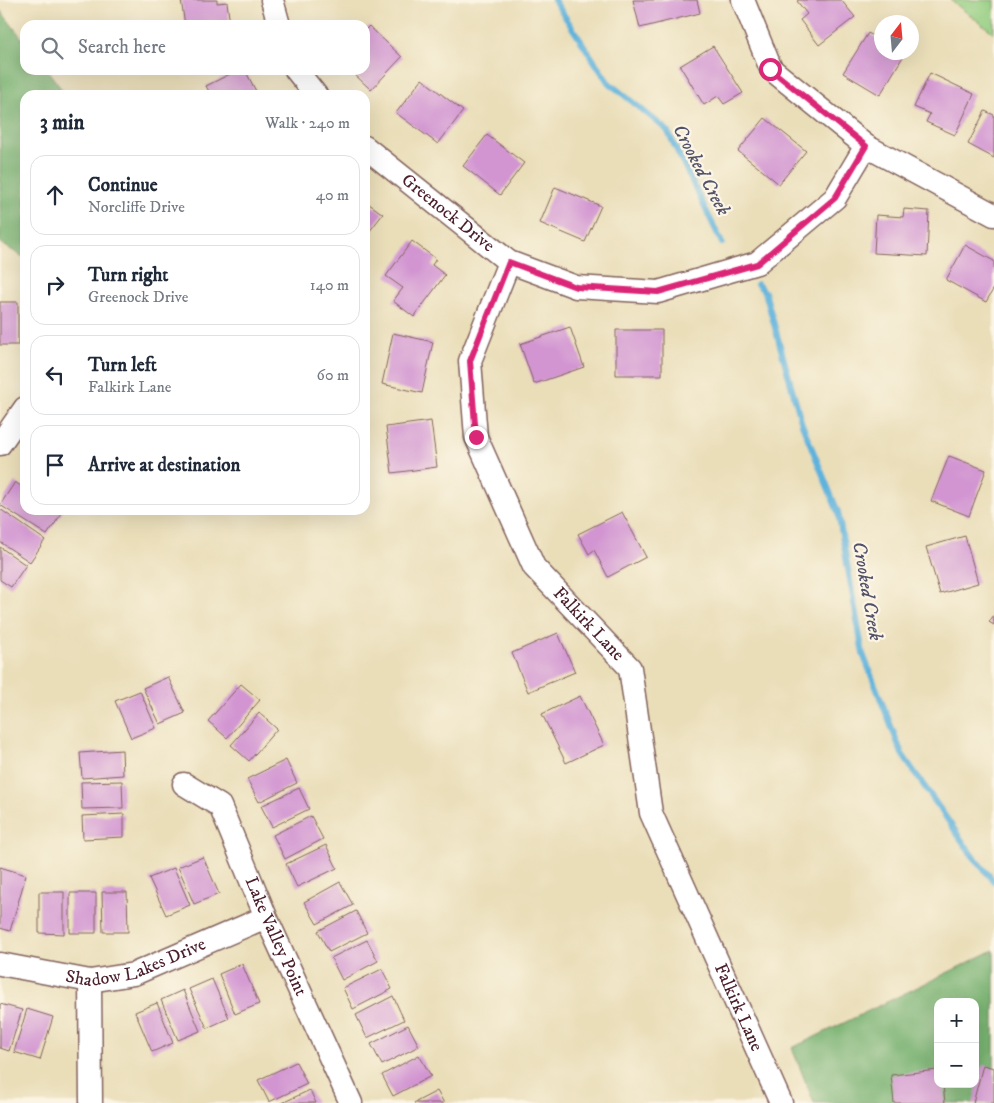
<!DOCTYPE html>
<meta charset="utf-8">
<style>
:root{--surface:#fff;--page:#f2f2f3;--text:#1f2937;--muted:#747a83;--line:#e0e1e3}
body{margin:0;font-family:"IM FELL DW Pica",serif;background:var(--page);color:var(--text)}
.controls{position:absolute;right:15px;bottom:15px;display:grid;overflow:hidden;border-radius:10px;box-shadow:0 5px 20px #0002}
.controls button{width:45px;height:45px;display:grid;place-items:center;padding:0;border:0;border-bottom:1px solid var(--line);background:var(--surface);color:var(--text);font:25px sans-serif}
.compass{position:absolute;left:874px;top:15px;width:45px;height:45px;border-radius:50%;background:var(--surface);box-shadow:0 5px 20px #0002;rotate:16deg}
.stop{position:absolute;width:15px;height:15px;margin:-11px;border:4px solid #db2777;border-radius:50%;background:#fff}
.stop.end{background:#db2777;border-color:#fff;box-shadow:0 1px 5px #0008}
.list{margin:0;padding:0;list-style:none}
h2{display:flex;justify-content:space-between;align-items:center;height:65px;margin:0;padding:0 20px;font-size:21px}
h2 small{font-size:16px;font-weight:400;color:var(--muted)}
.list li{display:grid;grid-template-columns:32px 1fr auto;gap:15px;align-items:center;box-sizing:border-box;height:80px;margin:0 10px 10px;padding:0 10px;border:1px solid var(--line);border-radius:15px}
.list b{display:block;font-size:19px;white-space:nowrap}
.list p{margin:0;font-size:16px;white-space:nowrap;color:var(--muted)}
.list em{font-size:16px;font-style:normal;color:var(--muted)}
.icon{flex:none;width:28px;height:28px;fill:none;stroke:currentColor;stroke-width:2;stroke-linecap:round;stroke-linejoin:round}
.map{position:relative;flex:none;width:994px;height:1103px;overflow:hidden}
.search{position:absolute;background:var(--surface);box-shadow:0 5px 20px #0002;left:20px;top:20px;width:350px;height:55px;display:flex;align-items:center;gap:12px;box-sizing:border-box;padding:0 18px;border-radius:15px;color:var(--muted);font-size:19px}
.panel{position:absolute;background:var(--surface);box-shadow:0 5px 20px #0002;left:20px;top:90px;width:350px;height:425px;border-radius:15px}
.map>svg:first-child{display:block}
</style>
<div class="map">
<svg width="994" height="1103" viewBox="0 0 994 1103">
<rect width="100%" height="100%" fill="#fcf5e5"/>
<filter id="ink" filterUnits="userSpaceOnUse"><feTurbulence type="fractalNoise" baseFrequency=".02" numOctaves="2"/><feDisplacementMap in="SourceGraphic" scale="10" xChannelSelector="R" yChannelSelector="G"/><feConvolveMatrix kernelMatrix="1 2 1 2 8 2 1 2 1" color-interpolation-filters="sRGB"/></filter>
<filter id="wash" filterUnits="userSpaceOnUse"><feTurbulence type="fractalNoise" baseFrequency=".0096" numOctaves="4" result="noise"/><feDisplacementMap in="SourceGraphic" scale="20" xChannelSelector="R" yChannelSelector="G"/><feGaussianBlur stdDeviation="1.12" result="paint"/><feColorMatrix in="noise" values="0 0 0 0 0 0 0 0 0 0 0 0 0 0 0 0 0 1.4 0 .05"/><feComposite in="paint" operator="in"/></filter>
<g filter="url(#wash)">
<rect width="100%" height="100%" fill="#eadeb9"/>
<path fill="#94ce82" stroke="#6f7656" d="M 950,0 L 994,0 L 994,33 Z"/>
<path fill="#77b170" stroke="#60684e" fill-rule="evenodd" d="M 0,10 L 25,42 L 25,70 L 47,70 L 66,95 L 25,95 L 25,258 L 0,243 Z
M 994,950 L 994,1103 L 814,1103 L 792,1048 ZM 938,1002 L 975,1002 L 975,1084 L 938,1084 Z"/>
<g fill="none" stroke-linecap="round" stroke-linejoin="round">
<path stroke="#5fb2db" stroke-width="6" d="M 554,0 L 608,82 L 667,130 L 722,243
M 757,284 L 765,292 L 802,424 L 838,512 L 863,654 L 902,754 L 974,858 L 994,881"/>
</g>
<g id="blocks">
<path fill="#d295d2" d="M 181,0 L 217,0 L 217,3 L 227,2 L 230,25 L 185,25 Z
M 633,0 L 697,0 L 700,13 L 640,28 Z
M 799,0 L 841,0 L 855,17 L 819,45 L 800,20 L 807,14 L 797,1 Z
M 369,26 L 402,57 L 371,90 L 350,70 L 365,70 L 365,30 Z
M 868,33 L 882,41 L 882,52 L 900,52 L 904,55 L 880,95 L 843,73 Z
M 713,46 L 743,93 L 724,104 L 718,96 L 704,105 L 680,66 Z
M 238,70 L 245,70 L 258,95 L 211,95 L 206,86 Z
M 930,73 L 974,94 L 955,135 L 926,122 L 930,114 L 914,107 Z
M 422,79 L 463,111 L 438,144 L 396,113 Z
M 985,111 L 994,115 L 994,158 L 968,144 Z
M 765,118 L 806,151 L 779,184 L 738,151 Z
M 487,135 L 524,163 L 500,195 L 463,166 Z
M 555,187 L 601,206 L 585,242 L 540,223 Z
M 365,201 L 383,214 L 365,237 Z
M 904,209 L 929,211 L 927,256 L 874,253 L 876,215 L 903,217 Z
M 412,241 L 436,259 L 432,265 L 445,275 L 414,317 L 393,301 L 403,288 L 386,276 Z
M 965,245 L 994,261 L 994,288 L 986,302 L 946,280 Z
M 0,302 L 18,302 L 18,345 L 0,345 Z
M 23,302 L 25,302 L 25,343 L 22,343 Z
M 570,327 L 584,367 L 534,384 L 520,344 Z
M 616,330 L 662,330 L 662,375 L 616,375 Z
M 393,333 L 433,342 L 422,393 L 382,384 Z
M 431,421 L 437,467 L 392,473 L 386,427 Z
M 949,456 L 986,470 L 969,516 L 931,501 Z
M 15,482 L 25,489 L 25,510 L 58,510 L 62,513 L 47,535 L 0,505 Z
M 0,509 L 45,540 L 30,562 L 0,542 Z
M 622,512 L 646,557 L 608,577 L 594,550 L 589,554 L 578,534 Z
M 965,536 L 978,583 L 940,594 L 926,547 Z
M 0,547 L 26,565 L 11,587 L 0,580 Z
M 994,615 L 994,625 L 989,622 Z
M 558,633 L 575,672 L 528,692 L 512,653 Z
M 168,677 L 185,713 L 160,724 L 143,688 Z
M 241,684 L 260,700 L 227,738 L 208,721 Z
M 140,691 L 156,728 L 131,738 L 115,701 Z
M 580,696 L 604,745 L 566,763 L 542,714 Z
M 259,713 L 277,729 L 249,761 L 231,745 Z
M 122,750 L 123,775 L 82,778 L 80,753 Z
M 286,760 L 297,783 L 259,802 L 247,779 Z
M 122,781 L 123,808 L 82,809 L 81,782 Z
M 299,788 L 309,809 L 272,827 L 261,806 Z
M 124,814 L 124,837 L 83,839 L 82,816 Z
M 311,816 L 323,839 L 285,859 L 273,835 Z
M 326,845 L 337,868 L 297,887 L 286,864 Z
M 203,857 L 219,894 L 194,904 L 178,867 Z
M 0,867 L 26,875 L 10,931 L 0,928 Z
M 174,868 L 190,905 L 166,915 L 149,878 Z
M 340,882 L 353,905 L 317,924 L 304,902 Z
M 39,892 L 64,892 L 64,934 L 39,933 Z
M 102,892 L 127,892 L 128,932 L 103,932 Z
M 70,893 L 96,893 L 96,933 L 70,933 Z
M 356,911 L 367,933 L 329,952 L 318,931 Z
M 367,940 L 378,961 L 342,980 L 331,958 Z
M 242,964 L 259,1004 L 235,1014 L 219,974 Z
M 382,969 L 392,989 L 353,1009 L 343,988 Z
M 212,979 L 229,1018 L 207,1028 L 189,989 Z
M 183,990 L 200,1031 L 178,1040 L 161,1000 Z
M 393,996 L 404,1020 L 367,1038 L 356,1015 Z
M 157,1003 L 173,1043 L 152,1052 L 135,1012 Z
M 0,1004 L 22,1010 L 9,1051 L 0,1048 Z
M 27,1009 L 53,1017 L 40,1060 L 14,1052 Z
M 408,1025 L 419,1046 L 382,1065 L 371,1044 Z
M 419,1055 L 431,1076 L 393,1096 L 382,1075 Z
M 296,1062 L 307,1084 L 269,1102 L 258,1080 Z
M 983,1065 L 994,1068 L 994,1103 L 973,1103 Z
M 938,1070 L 938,1084 L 943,1084 L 945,1103 L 894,1103 L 891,1075 Z
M 310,1090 L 316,1103 L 282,1103 Z
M 437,1091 L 444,1103 L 414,1103 Z"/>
</g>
</g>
<g filter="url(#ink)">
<use href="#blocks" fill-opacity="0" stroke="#82625d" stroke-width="1"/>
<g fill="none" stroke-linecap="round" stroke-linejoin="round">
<g stroke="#82625d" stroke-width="25">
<g id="minor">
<path d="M 272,0 L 279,25"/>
<path d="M 743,0 L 771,69 L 866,146 L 994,215"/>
<path d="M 296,70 L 316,95"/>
<path id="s1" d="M 365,147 L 509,262 L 576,287 L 658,292 L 757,263 L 835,198 L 866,146"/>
<path id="s2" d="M 509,262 L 470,361 L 476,437 L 534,567 L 630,668 L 651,813 L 781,1103"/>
<path d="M 0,444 L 25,408"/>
<path id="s3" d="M 184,784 L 220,806 L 266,917 L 351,1103"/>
<path id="s4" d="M 0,964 L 90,981 L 134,974 L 266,917"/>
<path d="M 90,981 L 91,1103"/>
</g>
</g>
<use href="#minor" stroke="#fff" stroke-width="22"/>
</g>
</g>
<g fill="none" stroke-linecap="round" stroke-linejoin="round" filter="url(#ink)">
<path stroke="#db2777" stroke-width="6" d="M 476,437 L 470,361 L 509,262 L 576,287 L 658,292 L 757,264 L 835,198 L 866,146 L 770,69"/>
</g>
<g text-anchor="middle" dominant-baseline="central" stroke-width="4.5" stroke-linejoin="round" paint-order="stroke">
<g font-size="18" fill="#4a1f2b" stroke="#fcf5e5">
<text stroke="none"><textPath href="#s1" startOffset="106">Greenock Drive</textPath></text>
<text stroke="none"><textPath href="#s2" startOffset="404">Falkirk Lane</textPath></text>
<text stroke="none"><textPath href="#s3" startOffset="184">Lake Valley Point</textPath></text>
<text stroke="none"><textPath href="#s4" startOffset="140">Shadow Lakes Drive</textPath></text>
<text stroke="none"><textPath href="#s2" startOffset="824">Falkirk Lane</textPath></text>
</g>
<g font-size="19" font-style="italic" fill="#515269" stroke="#fcf5e5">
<text transform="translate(701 170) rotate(62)">Crooked Creek</text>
<text transform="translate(867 591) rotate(80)">Crooked Creek</text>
</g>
</g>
</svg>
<div class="controls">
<button>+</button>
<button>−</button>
</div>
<svg class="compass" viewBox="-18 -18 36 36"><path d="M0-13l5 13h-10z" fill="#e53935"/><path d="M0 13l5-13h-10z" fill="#747a83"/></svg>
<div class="stop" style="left:770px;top:69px"></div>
<div class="stop end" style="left:476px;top:437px"></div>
<div class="search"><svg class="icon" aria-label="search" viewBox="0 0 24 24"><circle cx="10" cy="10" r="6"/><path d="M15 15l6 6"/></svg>Search here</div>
<section class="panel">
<h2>3 min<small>Walk · 240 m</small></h2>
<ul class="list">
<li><svg class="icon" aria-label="ahead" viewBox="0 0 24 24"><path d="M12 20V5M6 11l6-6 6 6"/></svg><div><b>Continue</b><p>Norcliffe Drive</p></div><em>40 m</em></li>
<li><svg class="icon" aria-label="right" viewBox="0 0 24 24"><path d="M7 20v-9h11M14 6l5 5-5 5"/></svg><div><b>Turn right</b><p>Greenock Drive</p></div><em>140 m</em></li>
<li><svg class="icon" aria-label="left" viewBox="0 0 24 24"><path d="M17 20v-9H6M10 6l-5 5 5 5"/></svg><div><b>Turn left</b><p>Falkirk Lane</p></div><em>60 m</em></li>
<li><svg class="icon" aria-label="arrive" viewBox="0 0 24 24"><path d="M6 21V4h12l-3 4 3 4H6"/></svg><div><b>Arrive at destination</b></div></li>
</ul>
</section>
</div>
